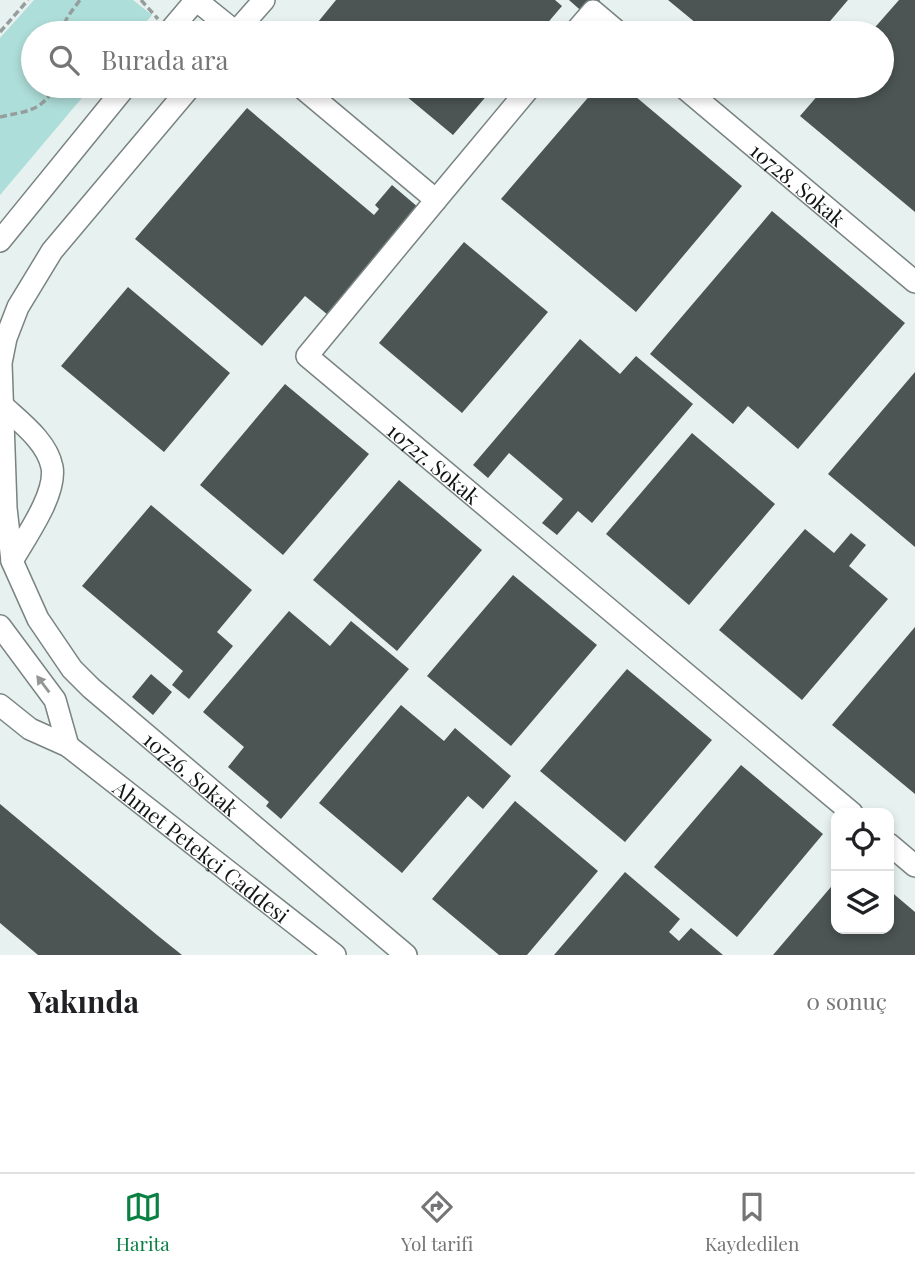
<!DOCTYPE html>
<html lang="tr">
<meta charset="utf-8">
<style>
:root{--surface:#fff;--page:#f2f2f2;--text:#202124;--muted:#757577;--line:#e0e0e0;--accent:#0b8043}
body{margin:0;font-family:"Playfair Display",serif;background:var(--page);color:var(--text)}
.controls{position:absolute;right:21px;bottom:21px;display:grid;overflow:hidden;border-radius:14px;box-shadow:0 4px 10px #0003}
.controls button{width:63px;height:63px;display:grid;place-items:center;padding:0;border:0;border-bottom:2px solid var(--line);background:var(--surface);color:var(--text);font:35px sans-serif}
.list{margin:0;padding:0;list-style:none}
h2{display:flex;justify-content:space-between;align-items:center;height:91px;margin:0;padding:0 28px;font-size:30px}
h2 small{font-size:23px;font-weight:400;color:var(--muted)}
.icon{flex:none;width:38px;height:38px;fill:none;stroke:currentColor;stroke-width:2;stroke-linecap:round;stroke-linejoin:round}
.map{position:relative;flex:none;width:915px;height:955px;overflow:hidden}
.search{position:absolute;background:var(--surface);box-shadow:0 4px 10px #0003;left:21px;right:21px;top:21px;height:77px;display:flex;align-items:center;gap:18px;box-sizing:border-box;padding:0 24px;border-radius:38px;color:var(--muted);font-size:26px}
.sheet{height:217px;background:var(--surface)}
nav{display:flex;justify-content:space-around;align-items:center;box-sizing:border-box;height:98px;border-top:2px solid var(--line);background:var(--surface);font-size:19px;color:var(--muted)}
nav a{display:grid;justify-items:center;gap:4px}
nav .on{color:var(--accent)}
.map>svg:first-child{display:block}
</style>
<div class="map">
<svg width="915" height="955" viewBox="0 0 915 955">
<rect width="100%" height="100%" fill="#e7f2f0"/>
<path fill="#aeded9" d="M 34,0 L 133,0 L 152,15 L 137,33 L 33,33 L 33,86 L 92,86 L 0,195 L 0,38 Z"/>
<path fill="#4c5554" d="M 336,0 L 555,0 L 562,6 L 539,33 L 331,33 L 318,22 Z
M 569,0 L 600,0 L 587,16 Z
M 668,0 L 848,0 L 820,33 L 708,33 Z
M 899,0 L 915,0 L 915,212 L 800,116 L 826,86 L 882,86 L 882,33 L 870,33 Z
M 394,86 L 495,86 L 453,135 Z
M 598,86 L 623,86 L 742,186 L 636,312 L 501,199 Z
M 247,108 L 374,215 L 379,209 L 375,205 L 392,185 L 419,208 L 328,315 L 305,296 L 262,346 L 135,239 Z
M 772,211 L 905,323 L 798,449 L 748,406 L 733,424 L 650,354 Z
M 464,242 L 548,312 L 462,413 L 379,343 Z
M 128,287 L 230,373 L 164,452 L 61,366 Z
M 580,339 L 620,374 L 636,356 L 693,404 L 592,523 L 578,511 L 557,535 L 542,523 L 563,499 L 509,453 L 488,478 L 473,465 Z
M 915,372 L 915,547 L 828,474 Z
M 285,384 L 369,454 L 283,555 L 200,485 Z
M 692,433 L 775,504 L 689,605 L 606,534 Z
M 399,480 L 482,550 L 397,651 L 313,580 Z
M 151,505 L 252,590 L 217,632 L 233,646 L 189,699 L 172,685 L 183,671 L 82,586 Z
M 805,529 L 834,553 L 851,533 L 866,545 L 849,566 L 888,599 L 802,700 L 719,630 Z
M 513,575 L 597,645 L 511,746 L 427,676 Z
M 289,611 L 330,646 L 351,621 L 409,669 L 281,819 L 266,806 L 269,802 L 228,767 L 244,747 L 203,712 Z
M 915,627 L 915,794 L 832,725 Z
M 627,669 L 712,740 L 625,842 L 540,771 Z
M 151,674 L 172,692 L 153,715 L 132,697 Z
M 401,705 L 444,741 L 455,728 L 511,776 L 483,809 L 468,796 L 402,873 L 319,803 Z
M 741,765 L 823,834 L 737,937 L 654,867 Z
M 515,801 L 598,871 L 527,955 L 499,955 L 432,899 Z
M 0,804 L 157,935 L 182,955 L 38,955 L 0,923 Z
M 625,872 L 680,919 L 669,932 L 679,941 L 691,928 L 723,955 L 554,955 Z
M 836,881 L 836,929 L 889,929 L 889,890 L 915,912 L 915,955 L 773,955 Z"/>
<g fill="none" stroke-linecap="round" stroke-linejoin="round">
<g stroke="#798381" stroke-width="24">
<g id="minor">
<path d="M 196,0 L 237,33"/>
<path d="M 168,33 L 196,0"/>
<path d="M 235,33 L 264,0"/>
<path d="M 574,33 L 593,11 L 619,33"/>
<path id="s1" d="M 191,86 L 52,251 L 18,307 L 6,338 L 1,363 L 6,508 L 12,561 L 38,619 L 72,669 L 91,688 L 406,955"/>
<path id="s2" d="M 300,86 L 436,200 L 307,356 L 852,813"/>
<path id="s3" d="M 682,86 L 915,282"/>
<path d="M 436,200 L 531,86"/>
<path d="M 0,241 L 126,86"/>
<path d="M 1,404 C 19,421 47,441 52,467 C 57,494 25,538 12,561"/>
<path d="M 0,626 L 55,700 L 68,746"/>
<path id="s4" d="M 0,705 L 30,729 L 68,746 L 335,955"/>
<path d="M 889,844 L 915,866"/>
</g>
</g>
<path stroke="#969e9d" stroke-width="3.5" stroke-dasharray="7 3.5" stroke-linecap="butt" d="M 141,0 L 158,19
M 0,32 L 28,0
M 60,33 L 68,16 L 80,0
M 0,117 C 26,111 42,112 55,86"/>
<use href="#minor" stroke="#fff" stroke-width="21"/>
</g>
<defs><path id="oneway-solid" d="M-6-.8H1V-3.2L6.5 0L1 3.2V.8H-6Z" transform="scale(1.75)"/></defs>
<use fill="#949696" href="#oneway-solid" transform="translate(43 684) rotate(-127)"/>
<g text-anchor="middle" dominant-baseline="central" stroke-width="7" stroke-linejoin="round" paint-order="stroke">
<g font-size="21" fill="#111515" stroke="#e7f2f0">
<text stroke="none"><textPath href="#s3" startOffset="152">10728. Sokak</textPath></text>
<text stroke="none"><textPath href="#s2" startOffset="546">10727. Sokak</textPath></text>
<text stroke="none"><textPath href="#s1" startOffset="821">10726. Sokak</textPath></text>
<text stroke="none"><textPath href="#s4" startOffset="250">Ahmet Petekçi Caddesi</textPath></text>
</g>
</g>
</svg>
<div class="controls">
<button><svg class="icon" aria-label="locate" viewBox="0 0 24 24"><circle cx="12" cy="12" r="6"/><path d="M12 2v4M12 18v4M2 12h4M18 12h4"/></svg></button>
<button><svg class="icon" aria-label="layers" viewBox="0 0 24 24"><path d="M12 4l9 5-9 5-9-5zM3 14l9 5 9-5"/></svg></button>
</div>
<div class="search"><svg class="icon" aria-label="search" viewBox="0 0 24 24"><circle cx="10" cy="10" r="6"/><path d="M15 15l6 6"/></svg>Burada ara</div>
</div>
<section class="sheet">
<h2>Yakında<small>0 sonuç</small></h2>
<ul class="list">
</ul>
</section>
<nav>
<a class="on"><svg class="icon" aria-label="map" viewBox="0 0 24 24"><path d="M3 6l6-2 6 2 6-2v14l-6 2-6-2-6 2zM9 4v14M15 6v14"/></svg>Harita</a>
<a><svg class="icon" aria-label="directions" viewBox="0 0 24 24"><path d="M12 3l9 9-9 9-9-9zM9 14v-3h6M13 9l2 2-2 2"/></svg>Yol tarifi</a>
<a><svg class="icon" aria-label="saved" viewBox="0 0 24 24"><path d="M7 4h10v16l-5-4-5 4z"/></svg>Kaydedilen</a>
</nav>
